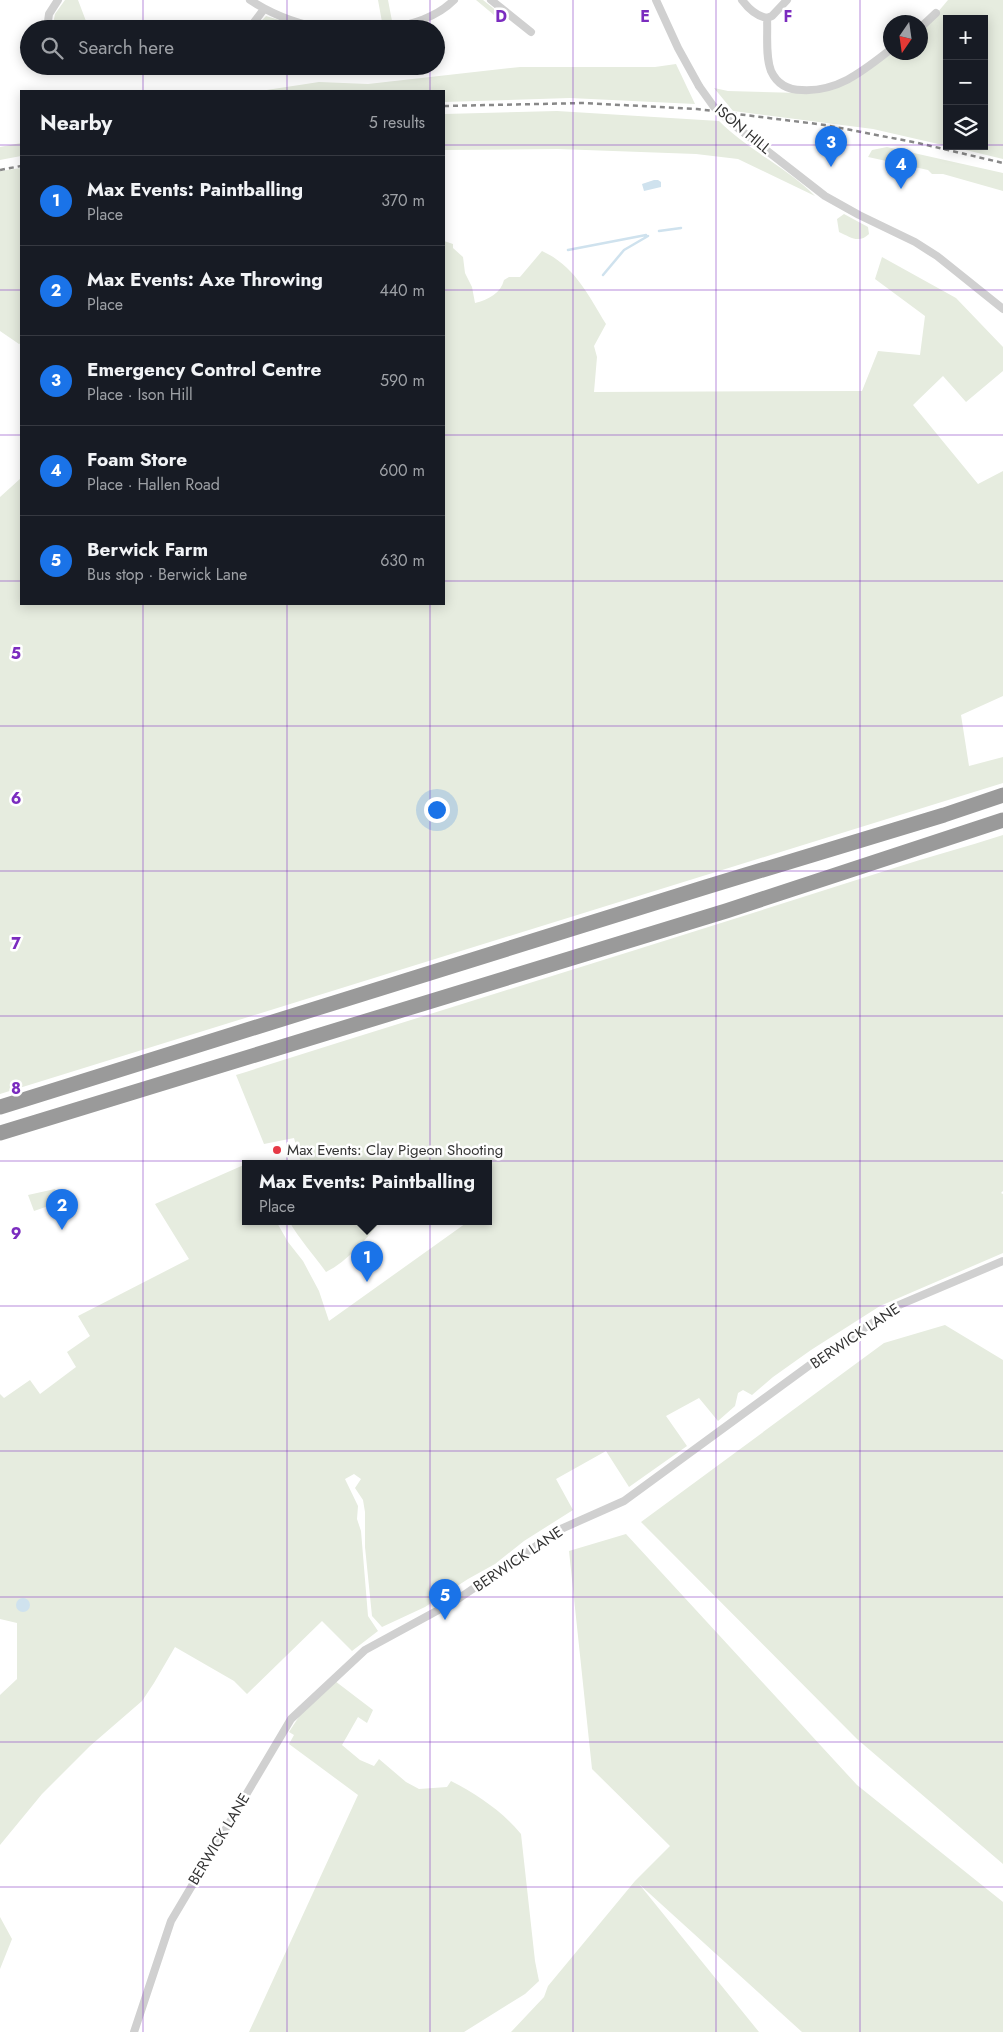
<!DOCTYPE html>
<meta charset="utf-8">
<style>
:root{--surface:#171b24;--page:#20242c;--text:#f1f3f6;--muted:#9ea1a6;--line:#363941;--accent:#1a73e8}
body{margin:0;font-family:Jost,sans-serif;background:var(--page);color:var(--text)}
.controls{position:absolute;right:15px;top:15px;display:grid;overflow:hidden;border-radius:0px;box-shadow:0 2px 12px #0003}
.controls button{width:45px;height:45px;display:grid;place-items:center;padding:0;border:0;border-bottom:1px solid var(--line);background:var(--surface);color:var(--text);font:25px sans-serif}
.compass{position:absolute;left:883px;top:15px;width:45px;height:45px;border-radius:50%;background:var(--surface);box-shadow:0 2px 12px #0003;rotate:193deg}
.you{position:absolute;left:436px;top:809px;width:18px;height:18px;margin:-12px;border:4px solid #fff;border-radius:50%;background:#1a73e8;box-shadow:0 0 0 8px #1a73e833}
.badge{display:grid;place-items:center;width:32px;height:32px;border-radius:50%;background:var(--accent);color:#fff;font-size:16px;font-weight:700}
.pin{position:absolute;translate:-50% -41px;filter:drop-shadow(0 1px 2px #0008)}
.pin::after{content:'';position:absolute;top:26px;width:18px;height:15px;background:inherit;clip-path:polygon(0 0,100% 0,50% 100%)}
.popup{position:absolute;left:242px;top:1160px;width:250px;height:65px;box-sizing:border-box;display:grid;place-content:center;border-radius:0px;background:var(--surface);filter:drop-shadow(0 1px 4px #0005);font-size:16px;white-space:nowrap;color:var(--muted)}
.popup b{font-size:19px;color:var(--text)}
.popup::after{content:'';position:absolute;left:50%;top:100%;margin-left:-10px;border:10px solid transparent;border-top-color:var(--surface)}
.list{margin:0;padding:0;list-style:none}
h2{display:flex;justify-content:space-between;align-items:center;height:65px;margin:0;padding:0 20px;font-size:21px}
h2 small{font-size:16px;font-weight:400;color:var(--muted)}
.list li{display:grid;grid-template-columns:32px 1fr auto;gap:15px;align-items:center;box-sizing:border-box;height:90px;padding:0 20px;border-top:1px solid var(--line)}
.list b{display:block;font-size:19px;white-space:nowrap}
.list p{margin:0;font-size:16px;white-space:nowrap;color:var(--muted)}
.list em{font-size:16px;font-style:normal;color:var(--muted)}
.icon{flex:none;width:28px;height:28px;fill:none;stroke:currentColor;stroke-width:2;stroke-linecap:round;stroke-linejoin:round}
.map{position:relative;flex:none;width:1003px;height:2032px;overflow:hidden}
.search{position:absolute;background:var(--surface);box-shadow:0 2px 12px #0003;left:20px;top:20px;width:425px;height:55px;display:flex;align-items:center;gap:12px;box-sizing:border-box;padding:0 18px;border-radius:28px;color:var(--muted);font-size:19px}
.panel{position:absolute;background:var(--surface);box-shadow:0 2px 12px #0003;left:20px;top:90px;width:425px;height:515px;border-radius:0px}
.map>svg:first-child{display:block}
</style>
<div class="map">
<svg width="1003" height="2032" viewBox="0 0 1003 2032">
<rect width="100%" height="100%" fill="#fff"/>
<path fill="#e6ecdf" d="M 65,0 L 78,0 L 89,29 L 52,29 L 55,14 Z
M 378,0 L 388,0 L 392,21 L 382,22 Z
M 476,0 L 483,0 L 503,16 L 500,20 Z
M 948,0 L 1003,0 L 1003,159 L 949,146 L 984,146 L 984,19 L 947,19 L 947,146 L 873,129 L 733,111 L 714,88 L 728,91 L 800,93 L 842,85 L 893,53 L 920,52 L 921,32 Z
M 266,16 L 309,29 L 254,29 Z
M 676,64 L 695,104 L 570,98 L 444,102 L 444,91 L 260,91 L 319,82 L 368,84 L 520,67 L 655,67 Z
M 557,111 L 719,121 C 748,150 786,167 815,196 L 738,159 L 696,154 L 558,149 L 444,150 L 444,114 Z
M 21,143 L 21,156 L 0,160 L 0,147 Z
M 887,147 L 1003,173 L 1003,191 L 943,174 L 932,174 L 928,170 L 868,157 L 872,150 Z
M 21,168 L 21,343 L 19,344 L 0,331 L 0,171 Z
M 844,214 L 868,227 L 869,234 C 859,244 850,237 839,232 L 837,219 Z
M 444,241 L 453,244 L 453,248 L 463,257 L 465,273 L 472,287 L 475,303 C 488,300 501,293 504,280 L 509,277 L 520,277 L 542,251 C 575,266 588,295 606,324 L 594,346 L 597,357 L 594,392 L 862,391 L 878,351 L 920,355 L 925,316 L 875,279 L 882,257 L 956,298 L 1003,347 L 1003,371 L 966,402 L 943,376 L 913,405 L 978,484 L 1003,471 L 1003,696 L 961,715 L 969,766 L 1003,757 L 1003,783 L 0,1094 L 0,497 L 21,478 L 21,604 L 444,604 Z
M 1003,835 L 1003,1191 L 1001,1193 L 1003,1194 L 1003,1253 L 880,1306 L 811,1350 L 773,1377 L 752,1395 L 743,1390 L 738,1393 L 735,1406 L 718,1421 L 699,1398 L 666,1416 L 687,1446 L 629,1487 L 606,1451 L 556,1479 L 573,1510 L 524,1541 L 495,1564 L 468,1579 L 425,1607 L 382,1627 L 372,1616 L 365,1547 L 365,1512 L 363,1500 L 355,1488 L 361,1479 L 354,1474 L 345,1479 L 358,1506 L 357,1519 L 361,1531 L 368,1616 L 378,1631 L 352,1651 L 322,1621 L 247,1694 L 234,1681 L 175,1647 L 154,1683 L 142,1701 L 90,1746 L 42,1794 L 0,1845 L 0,1695 L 17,1679 L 17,1623 L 0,1619 L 0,1394 L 4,1398 L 30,1380 L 40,1394 L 76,1367 L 67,1352 L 90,1336 L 78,1316 L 189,1259 L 155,1204 L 246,1164 L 246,1221 L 276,1221 L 288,1242 L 303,1261 L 319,1291 L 329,1321 L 469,1221 L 488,1221 L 488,1163 L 301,1163 L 294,1138 L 264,1144 L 236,1075 C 454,1006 673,939 891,869 C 928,857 966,847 1003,835 Z
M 55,1189 L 60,1202 L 34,1211 L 28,1195 Z
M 289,1221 L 381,1221 C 366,1239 348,1261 326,1272 C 314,1255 299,1239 289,1221 Z
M 945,1325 L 1003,1360 L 1003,1864 L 857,1739 L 641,1522 L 884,1343 Z
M 626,1534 L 857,1785 L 1003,1902 L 1003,2032 L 802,2032 L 639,1884 L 759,2032 L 511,2032 L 544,1997 L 548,1986 L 635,1881 L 670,1846 L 592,1769 L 569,1551 Z
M 335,1681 L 373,1710 L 367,1723 L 358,1717 L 342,1745 L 360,1760 L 374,1766 L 379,1759 L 406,1782 L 419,1789 L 447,1787 L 451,1781 C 478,1795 502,1811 521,1834 L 535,1961 L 539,1981 L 525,1994 L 464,2032 L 249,2032 L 358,1795 L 289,1744 L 294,1735 L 289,1732 L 300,1715 Z
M 0,1917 L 12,1939 L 0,1969 Z"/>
<path fill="#cfe2ee" d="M 654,180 L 658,180 L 661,182 L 661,187 L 644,191 L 642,184 Z
M16 1605a7 7 0 1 1 14 0a7 7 0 1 1-14 0Z"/>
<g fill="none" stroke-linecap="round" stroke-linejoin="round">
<path stroke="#cfe2ee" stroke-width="2.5" d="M 659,231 L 681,228
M 568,250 L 646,235
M 603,275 L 624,250 L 648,236"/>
<path stroke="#d0d0d0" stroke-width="8" d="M 250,0 C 273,15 300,25 327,29
M 491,0 L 531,32
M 656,0 L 678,48 L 699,86
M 742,0 C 748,8 756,16 767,18
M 767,18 C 768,34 765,55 771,71 C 777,84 788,90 802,90 C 838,92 863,71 890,50
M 767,18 L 772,16 L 787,0
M 920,28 L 936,13
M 47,29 L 49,14 L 58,0
M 249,29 L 264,9
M 388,29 C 412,24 436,18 454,0
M 75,66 L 95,69 L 109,66
M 734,125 L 825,196 L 859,215 L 915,242 L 937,256 L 1003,309
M 134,2032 L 171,1921 L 291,1719 L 365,1650 L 455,1601 L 561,1529 L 624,1501 L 814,1362 L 899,1305 L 1003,1261"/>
<path stroke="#9a9a9a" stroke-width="15" d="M 0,1107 L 706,887 L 944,815 L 1003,795
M 0,1133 L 726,911 L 1003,820"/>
<path stroke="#888" stroke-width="2.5" stroke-dasharray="5 4" stroke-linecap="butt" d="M 444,106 L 584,103 L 697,109 L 825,125 L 918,143 L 1003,163
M 0,170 L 21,166"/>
<path stroke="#d0d0d0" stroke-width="8" d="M 699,86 L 714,107 L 734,125"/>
</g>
<path fill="none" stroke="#7b2cbf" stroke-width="1" stroke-opacity="0.55" d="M 143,0 L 143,29M 287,0 L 287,29M 430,0 L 430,29M 573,0 L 573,2032M 716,0 L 716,2032M 860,0 L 860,2032M 143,66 L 143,91M 287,66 L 287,91M 430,66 L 430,91M 0,145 L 21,145M 444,145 L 947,145M 984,145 L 1003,145M 0,290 L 21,290M 444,290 L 1003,290M 0,435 L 21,435M 444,435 L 1003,435M 0,581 L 21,581M 444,581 L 1003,581M 143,604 L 143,2032M 287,604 L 287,2032M 430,604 L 430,2032M 0,726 L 1003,726M 0,871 L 1003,871M 0,1016 L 1003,1016M 0,1161 L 1003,1161M 0,1306 L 1003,1306M 0,1451 L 1003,1451M 0,1597 L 1003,1597M 0,1742 L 1003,1742M 0,1887 L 1003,1887"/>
<circle fill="#e63946" stroke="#fff" stroke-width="2" cx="277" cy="1150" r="5"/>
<g text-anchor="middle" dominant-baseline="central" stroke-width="5" stroke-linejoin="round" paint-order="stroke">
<g font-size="15" fill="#333" stroke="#fff">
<text transform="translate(743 129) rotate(40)">ISON HILL</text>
<text transform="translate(855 1336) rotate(-34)">BERWICK LANE</text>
<text transform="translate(518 1559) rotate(-34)">BERWICK LANE</text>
<text transform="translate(219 1839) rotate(-59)">BERWICK LANE</text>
</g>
<g font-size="15" fill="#333" stroke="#fff" text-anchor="start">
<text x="287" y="1150">Max Events: Clay Pigeon Shooting</text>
</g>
</g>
<g font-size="16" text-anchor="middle" font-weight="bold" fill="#7b2cbf" stroke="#fff" stroke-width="5" stroke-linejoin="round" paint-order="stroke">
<text x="501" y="22">D</text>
<text x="645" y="22">E</text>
<text x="788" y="22">F</text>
<text x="16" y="659">5</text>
<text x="16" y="804">6</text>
<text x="16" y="949">7</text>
<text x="16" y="1094">8</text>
<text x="16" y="1239">9</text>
</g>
</svg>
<div class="controls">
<button>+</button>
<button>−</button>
<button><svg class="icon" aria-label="layers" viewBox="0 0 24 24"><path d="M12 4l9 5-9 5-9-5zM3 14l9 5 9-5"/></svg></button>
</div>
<svg class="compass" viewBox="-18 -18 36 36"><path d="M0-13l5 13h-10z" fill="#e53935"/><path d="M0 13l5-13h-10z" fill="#9ea1a6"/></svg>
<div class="you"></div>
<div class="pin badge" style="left:367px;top:1282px">1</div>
<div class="popup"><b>Max Events: Paintballing</b>Place</div>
<div class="pin badge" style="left:62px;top:1230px">2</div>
<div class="pin badge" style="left:831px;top:167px">3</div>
<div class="pin badge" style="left:901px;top:189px">4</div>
<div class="pin badge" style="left:445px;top:1620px">5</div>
<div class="search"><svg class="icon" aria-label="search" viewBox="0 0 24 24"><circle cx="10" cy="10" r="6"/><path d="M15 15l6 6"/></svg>Search here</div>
<section class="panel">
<h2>Nearby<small>5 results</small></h2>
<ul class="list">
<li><span class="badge">1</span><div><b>Max Events: Paintballing</b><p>Place</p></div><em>370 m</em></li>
<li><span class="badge">2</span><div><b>Max Events: Axe Throwing</b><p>Place</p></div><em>440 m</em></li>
<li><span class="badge">3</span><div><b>Emergency Control Centre</b><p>Place · Ison Hill</p></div><em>590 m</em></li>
<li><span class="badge">4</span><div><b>Foam Store</b><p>Place · Hallen Road</p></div><em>600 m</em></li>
<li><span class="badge">5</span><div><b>Berwick Farm</b><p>Bus stop · Berwick Lane</p></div><em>630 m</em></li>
</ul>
</section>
</div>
